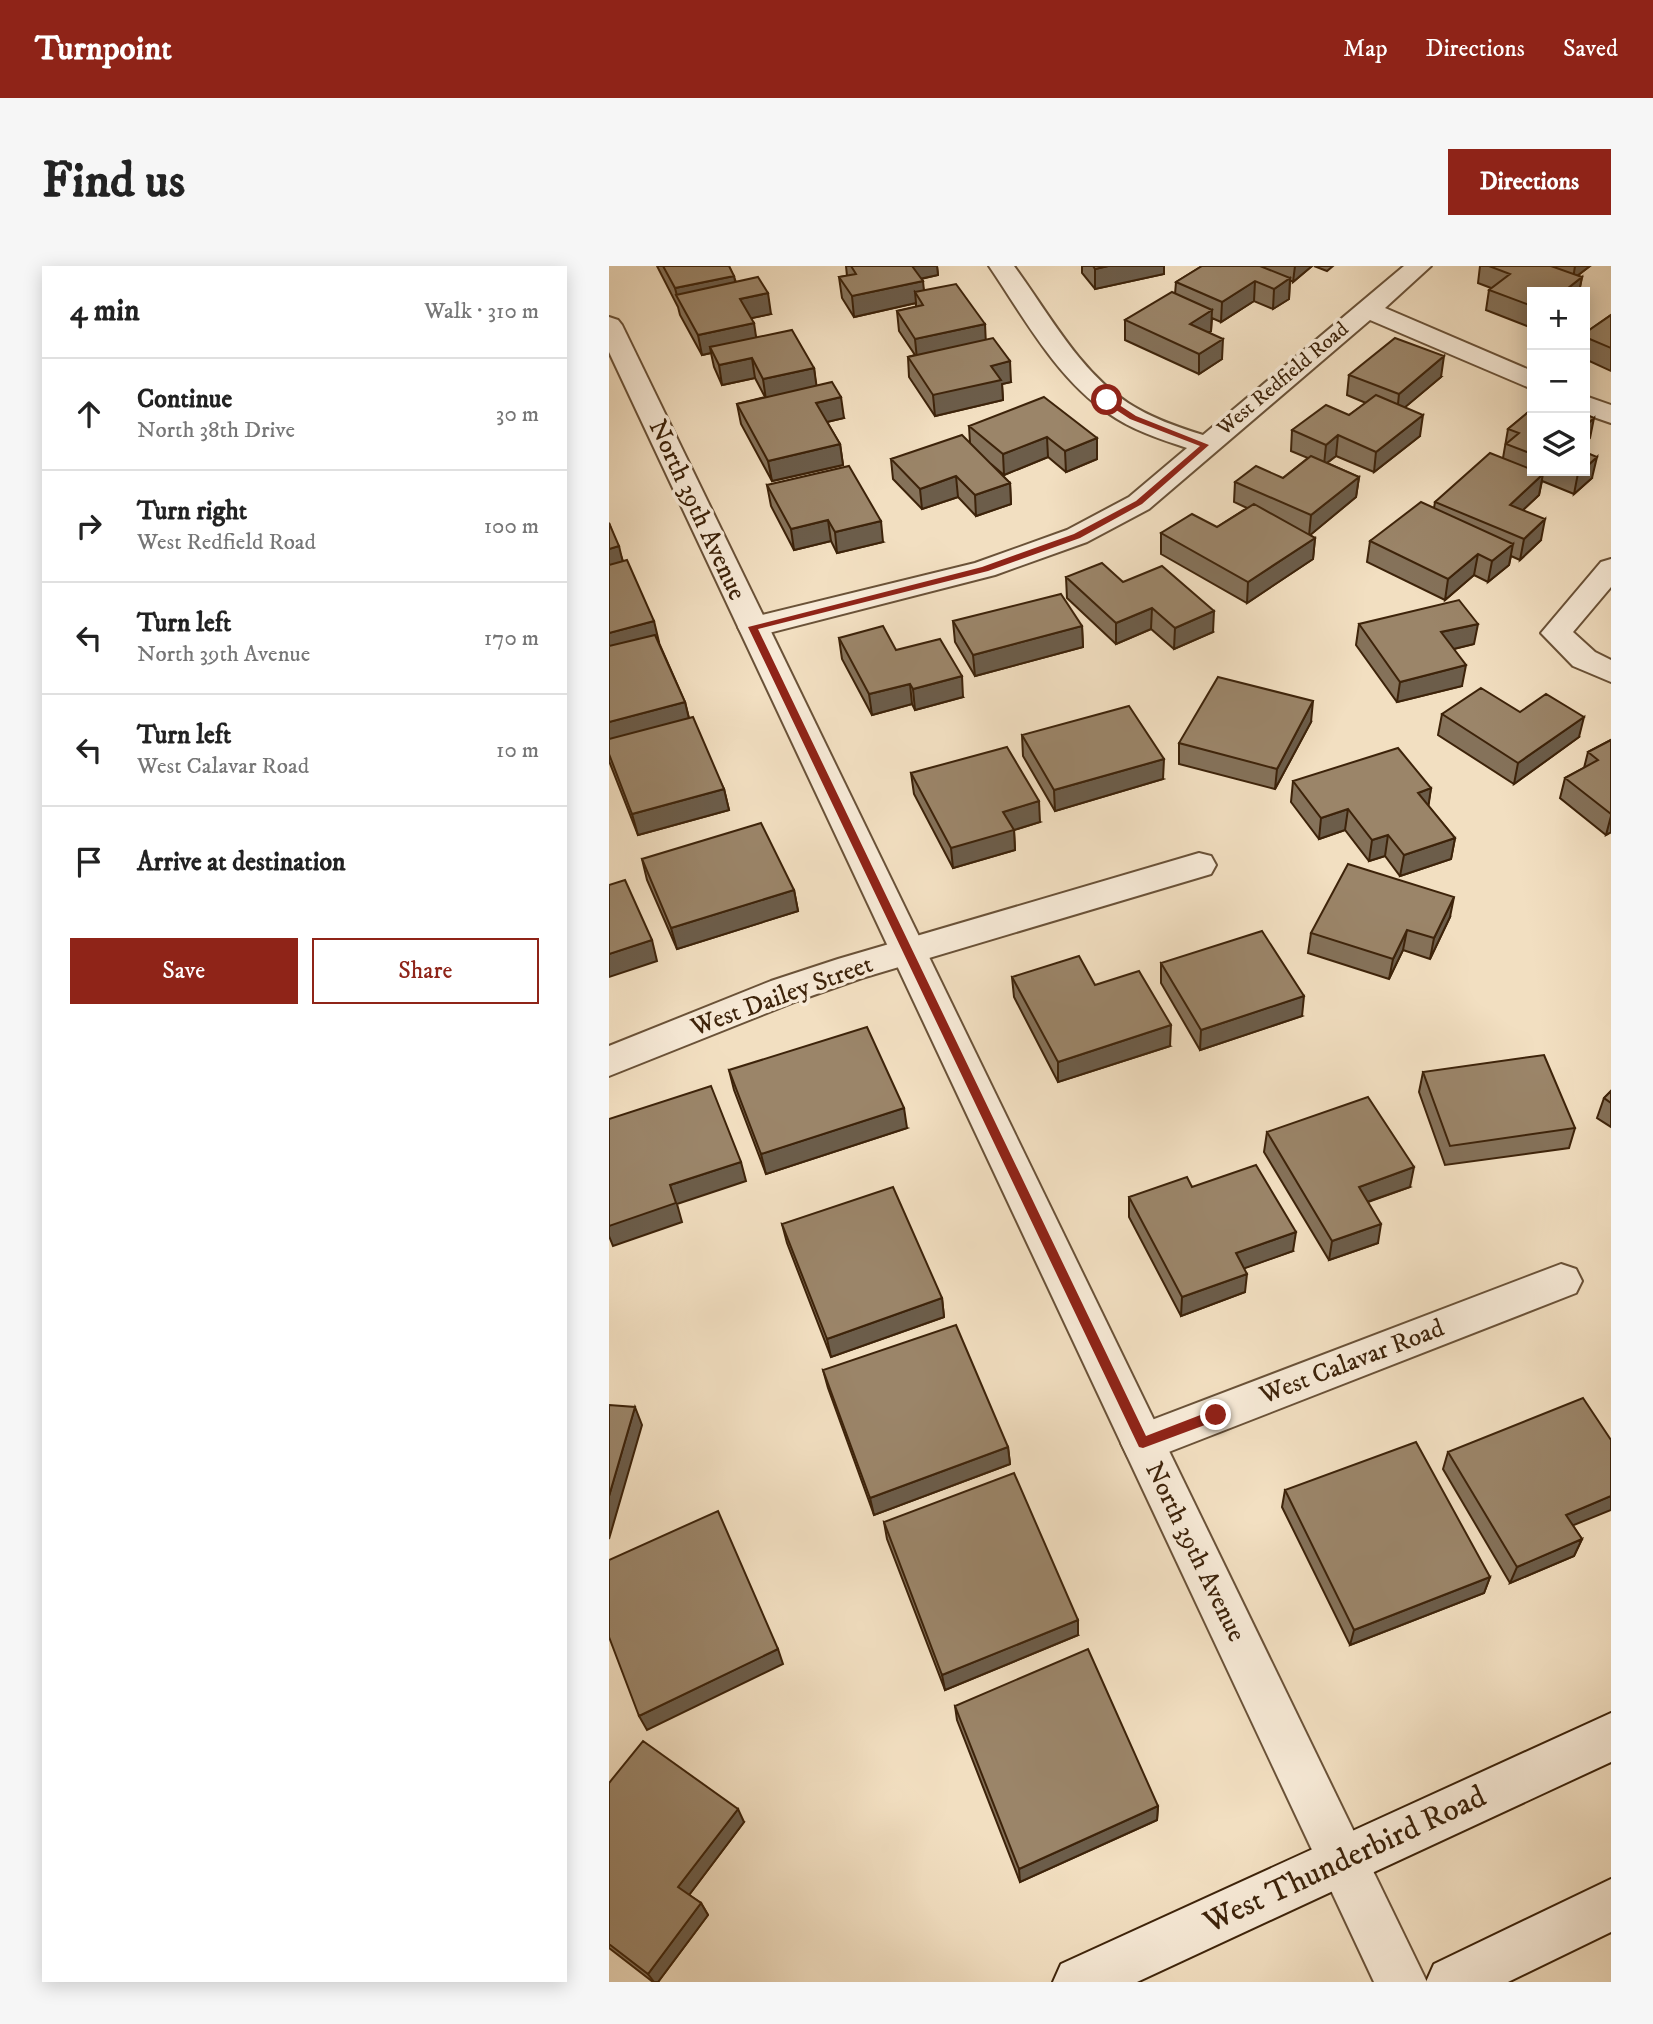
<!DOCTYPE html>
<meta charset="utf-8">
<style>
:root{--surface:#fff;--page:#f6f6f6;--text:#222;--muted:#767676;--line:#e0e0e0;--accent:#8f2418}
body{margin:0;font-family:"IM FELL DW Pica",serif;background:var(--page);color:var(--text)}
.controls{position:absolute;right:21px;top:21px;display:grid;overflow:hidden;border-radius:0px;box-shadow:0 4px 18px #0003}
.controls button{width:63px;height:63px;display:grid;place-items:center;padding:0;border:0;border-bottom:2px solid var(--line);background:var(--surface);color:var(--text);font:35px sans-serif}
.stop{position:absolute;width:21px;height:21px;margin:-16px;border:5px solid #8f2418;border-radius:50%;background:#fff}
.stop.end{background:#8f2418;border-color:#fff;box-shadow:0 2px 7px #0008}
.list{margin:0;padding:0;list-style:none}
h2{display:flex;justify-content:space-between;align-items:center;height:91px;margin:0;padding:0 28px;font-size:30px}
h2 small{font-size:23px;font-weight:400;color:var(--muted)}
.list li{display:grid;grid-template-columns:46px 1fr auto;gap:21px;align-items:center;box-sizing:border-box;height:112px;padding:0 28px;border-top:2px solid var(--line)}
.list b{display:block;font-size:26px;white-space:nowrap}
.list p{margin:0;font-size:23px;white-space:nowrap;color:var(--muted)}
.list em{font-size:23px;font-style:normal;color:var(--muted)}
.actions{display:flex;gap:14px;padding:21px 28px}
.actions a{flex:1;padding:16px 0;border:2px solid var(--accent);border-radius:0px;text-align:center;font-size:24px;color:var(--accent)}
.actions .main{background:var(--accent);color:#fff}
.icon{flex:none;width:38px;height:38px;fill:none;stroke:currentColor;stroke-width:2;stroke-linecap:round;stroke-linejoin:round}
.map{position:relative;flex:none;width:1002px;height:1716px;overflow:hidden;border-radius:0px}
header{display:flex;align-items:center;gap:42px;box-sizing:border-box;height:98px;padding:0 35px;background:var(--accent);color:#fff}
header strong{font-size:33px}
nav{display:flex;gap:38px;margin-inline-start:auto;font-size:24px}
.intro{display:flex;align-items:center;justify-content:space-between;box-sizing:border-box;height:168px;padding:0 42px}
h1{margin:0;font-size:49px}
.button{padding:18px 32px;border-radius:0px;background:var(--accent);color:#fff;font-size:24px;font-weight:700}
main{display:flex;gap:42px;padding:0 42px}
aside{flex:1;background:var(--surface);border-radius:0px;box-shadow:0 4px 18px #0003}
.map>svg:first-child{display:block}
</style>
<header>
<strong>Turnpoint</strong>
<nav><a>Map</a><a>Directions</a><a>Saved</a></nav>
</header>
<div class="intro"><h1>Find us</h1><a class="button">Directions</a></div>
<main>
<aside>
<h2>4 min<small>Walk · 310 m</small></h2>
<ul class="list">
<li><svg class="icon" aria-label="ahead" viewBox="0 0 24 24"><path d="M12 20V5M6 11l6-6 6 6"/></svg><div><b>Continue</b><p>North 38th Drive</p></div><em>30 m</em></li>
<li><svg class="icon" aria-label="right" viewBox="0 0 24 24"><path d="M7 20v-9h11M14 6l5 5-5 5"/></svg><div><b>Turn right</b><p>West Redfield Road</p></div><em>100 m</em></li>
<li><svg class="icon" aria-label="left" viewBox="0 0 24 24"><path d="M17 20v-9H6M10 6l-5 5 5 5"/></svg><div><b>Turn left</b><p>North 39th Avenue</p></div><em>170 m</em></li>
<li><svg class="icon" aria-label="left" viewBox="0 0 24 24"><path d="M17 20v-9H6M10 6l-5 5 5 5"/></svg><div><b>Turn left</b><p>West Calavar Road</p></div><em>10 m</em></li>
<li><svg class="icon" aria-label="arrive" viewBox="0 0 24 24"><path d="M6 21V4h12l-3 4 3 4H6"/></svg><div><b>Arrive at destination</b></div></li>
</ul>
<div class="actions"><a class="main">Save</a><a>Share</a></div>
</aside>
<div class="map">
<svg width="1002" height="1716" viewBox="0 0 1002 1716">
<rect width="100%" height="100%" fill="#f2dfc1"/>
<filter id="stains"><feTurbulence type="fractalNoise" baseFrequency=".00286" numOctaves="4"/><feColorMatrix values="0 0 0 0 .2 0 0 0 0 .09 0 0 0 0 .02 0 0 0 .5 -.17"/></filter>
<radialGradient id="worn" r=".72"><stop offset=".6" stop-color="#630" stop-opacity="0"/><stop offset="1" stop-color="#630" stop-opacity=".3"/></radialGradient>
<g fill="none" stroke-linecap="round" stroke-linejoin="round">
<g stroke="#6a5238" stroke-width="4">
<path id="minor" d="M 380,0 L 405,0 C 439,46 469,104 519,137 C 542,152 568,161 594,169 L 795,0 L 822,0 L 776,42 L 923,105 L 923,123 L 761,54 L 540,243 L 478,276 L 386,309 L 144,371 L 133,368 L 129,361 L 133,354 L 366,297 L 458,264 L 520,231 L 578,182 C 551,173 523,164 499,147 C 448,113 414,50 380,0 Z
M 976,130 L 1002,139 L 1002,157 L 976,148 Z
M 1002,293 L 1002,321 L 964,366 L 986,386 L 1002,394 L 1002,416 L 964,400 L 932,367 L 992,296 Z
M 590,587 L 602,590 L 607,599 L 602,608 L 253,712 L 188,735 L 0,810 L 0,780 L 162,715 L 229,693 Z
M 952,998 L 967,1003 L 973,1015 L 967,1027 L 534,1196 L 519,1191 L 512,1177 L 519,1163 Z"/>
</g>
<g stroke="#6a5238" stroke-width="4">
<path id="tertiary" d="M 0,51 L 9,54 L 13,59 L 818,1716 L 765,1716 L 0,86 Z"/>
</g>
<g stroke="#3d230a" stroke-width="4">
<path id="secondary" d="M 1002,1447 L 1002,1496 L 528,1716 L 444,1716 L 452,1698 Z
M 1002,1613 L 1002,1666 L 899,1716 L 817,1716 L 825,1698 Z"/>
</g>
<use href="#minor" fill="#f7ead7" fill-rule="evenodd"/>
<use href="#tertiary" fill="#f7ead7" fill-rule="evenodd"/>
<use href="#secondary" fill="#f7ead7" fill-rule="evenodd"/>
</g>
<path fill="#85725a" stroke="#3d230a" stroke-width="2" d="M 48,0 L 120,0 L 127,16 L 162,48 L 142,52 L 147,72 L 205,102 L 207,120 L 235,152 L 218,156 L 231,178 L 234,199 L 163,215 L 132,158 L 128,138 L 156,131 L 146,112 L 113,119 L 105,101 L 102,87 L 93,89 L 71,49 L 69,41 Z
M 237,0 L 328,0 L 329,9 L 312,13 L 315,25 L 377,74 L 402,116 L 393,118 L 394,134 L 326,150 L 300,111 L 299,91 L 306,89 L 290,65 L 288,45 L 307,41 L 307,37 L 245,51 L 233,32 L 230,11 L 238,10 Z
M 473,0 L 555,0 L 555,8 L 486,23 L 473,7 Z
M 593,0 L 703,0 L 684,16 L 681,14 L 680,33 L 664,43 L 645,35 L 612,56 L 603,52 L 602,65 L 600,66 L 613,93 L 590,108 L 516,74 L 516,54 L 566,28 L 567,16 Z
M 705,0 L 724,0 L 718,5 Z
M 871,0 L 981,0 L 968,10 L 973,11 L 970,26 L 923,26 L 923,62 L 877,44 L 880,24 L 882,22 L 869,17 Z
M 1002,49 L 1002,105 L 976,93 L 976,67 Z
M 740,109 L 832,111 L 796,141 L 811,170 L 765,206 L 727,190 L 718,197 L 750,211 L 747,231 L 701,269 L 706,272 L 704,293 L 638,337 L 552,288 L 552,267 L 608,261 L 638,242 L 625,236 L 626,216 L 674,212 L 699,192 L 682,185 L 683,164 L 740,149 L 757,137 L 738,129 Z
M 923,143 L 923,205 L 976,205 L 983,212 L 965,228 L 933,215 L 930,229 L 914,244 L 932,274 L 911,294 L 902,290 L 900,299 L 879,316 L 865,309 L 836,334 L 758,296 L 761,275 L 825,242 L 826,236 L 894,192 L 899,163 Z
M 360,160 L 488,172 L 488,193 L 457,206 L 439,191 L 395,209 L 382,198 L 401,217 L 402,238 L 367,250 L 349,231 L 313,243 L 284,213 L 282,193 L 361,177 Z
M 158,219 L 274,276 L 228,287 L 222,275 L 185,284 L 162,240 Z
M 0,257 L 14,295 L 76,436 L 80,452 L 115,523 L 120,544 L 29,569 L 0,495 Z
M 457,311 L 514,316 L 604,366 L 565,383 L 542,363 L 507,378 L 458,332 Z
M 344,355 L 473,360 L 474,381 L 366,410 L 346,376 Z
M 750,358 L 865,378 L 845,383 L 853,420 L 788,436 L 747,379 Z
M 230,372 L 287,384 L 354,431 L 306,444 L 303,438 L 263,449 L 233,393 Z
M 911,446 L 970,471 L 905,518 L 829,469 L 833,448 Z
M 702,456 L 666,523 L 570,498 L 570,477 Z
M 413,469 L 554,513 L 446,545 L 414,490 Z
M 1002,474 L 1002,566 L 997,569 L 951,532 L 956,512 L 975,502 L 979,486 Z
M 302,507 L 431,556 L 405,564 L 406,584 L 344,602 L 305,528 Z
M 684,515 L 822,522 L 819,540 L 846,572 L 842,593 L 791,610 L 776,590 L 760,595 L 736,564 L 710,573 L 682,536 Z
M 33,593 L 185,624 L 189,645 L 68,683 L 38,614 Z
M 841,651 L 821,693 L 794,684 L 780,713 L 699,687 L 702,667 Z
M 552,697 L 693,750 L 591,784 L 552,717 Z
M 403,711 L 561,780 L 449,816 L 405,731 Z
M 120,804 L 298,862 L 157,908 L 125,824 Z
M 814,806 L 966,862 L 960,882 L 836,899 L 810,826 Z
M 1002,825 L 1002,861 L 988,852 L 995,832 Z
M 658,866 L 801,921 L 759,936 L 769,977 L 720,994 L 655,886 Z
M 583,921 L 684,985 L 635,1002 L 636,1026 L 572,1050 L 520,951 L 520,931 Z
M 173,958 L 333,1032 L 335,1051 L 222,1091 L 178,977 Z
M 214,1104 L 399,1181 L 401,1198 L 265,1249 L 219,1122 Z
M 839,1186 L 964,1260 L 973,1273 L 965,1290 L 901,1317 L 834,1203 Z
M 676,1224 L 881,1311 L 875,1327 L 741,1379 L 673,1241 Z
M 275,1256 L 469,1369 L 336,1424 L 278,1273 Z
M 346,1440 L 549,1540 L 548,1554 L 411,1616 L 348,1454 Z
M 0,1517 L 135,1556 L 80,1629 L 92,1637 L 99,1649 L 49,1716 L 44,1716 L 0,1682 Z"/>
<path fill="#6c5d4a" stroke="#3d230a" stroke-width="2" d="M 300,0 L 328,0 L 329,9 L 301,15 Z
M 499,0 L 555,0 L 555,8 L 486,23 L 486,3 Z
M 686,0 L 703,0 L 684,16 Z
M 966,0 L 981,0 L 964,13 Z
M 125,10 L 129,30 L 68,30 L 66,22 Z
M 973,11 L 970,26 L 954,26 Z
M 681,12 L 680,33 L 664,43 L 665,23 Z
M 314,15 L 316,35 L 306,26 L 307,37 L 245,51 L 243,30 Z
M 646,15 L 645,35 L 612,56 L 613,36 Z
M 159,27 L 162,48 L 134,54 L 131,33 Z
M 603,44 L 602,65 L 581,78 L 581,58 Z
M 145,57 L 148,77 L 101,81 L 102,87 L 93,89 L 89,69 Z
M 376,58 L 377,79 L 308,93 L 306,73 Z
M 614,73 L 613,93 L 590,108 L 590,88 Z
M 835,90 L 832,111 L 788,148 L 790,128 Z
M 143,92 L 146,112 L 113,119 L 110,99 Z
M 401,95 L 402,116 L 393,118 L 394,134 L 326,150 L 324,129 L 382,100 Z
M 205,102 L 208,123 L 157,134 L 154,113 Z
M 232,131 L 235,152 L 209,158 L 207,137 Z
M 814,149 L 811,170 L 765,206 L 767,186 Z
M 985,152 L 981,172 L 976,177 L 976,160 Z
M 729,169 L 727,190 L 715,199 L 717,179 Z
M 438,171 L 439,191 L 395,209 L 394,188 Z
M 488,172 L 488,193 L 457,206 L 456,185 Z
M 231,178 L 234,199 L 163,215 L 159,195 Z
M 988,191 L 983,212 L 965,228 L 969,207 L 972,205 L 976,205 L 976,202 Z
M 934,208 L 930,229 L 897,260 L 901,239 Z
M 347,210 L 349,231 L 313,243 L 311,223 Z
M 750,211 L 747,231 L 700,270 L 702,249 Z
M 401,217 L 402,238 L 367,250 L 366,229 Z
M 936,253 L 932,274 L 911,294 L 915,273 Z
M 219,254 L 222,275 L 185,284 L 182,263 Z
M 272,255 L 274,276 L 228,287 L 226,266 Z
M 706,272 L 704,293 L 638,337 L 639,316 Z
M 904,278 L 900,299 L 879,316 L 883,295 Z
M 10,280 L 15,301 L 0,305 L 0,283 Z
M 869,288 L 865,309 L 836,334 L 839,313 Z
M 543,342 L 542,363 L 507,378 L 507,357 Z
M 605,345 L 604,366 L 565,383 L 566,362 Z
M 45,355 L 50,376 L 0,389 L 0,367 Z
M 869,358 L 865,378 L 828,387 L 832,366 Z
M 473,360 L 474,381 L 366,410 L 364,389 Z
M 857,399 L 853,420 L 788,436 L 791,416 Z
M 353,410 L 354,431 L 306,444 L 304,423 Z
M 301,418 L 303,438 L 263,449 L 260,428 Z
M 704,435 L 702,456 L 666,523 L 668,503 Z
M 76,436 L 81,457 L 0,478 L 0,456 Z
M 975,451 L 970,471 L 905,518 L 909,497 Z
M 555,493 L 554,513 L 446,545 L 445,524 Z
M 822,522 L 819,543 L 809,527 Z
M 115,523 L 120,544 L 29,569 L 23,548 Z
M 430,535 L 431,556 L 405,564 L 406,584 L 344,602 L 342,582 L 394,546 Z
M 739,543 L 736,564 L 710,573 L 712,552 Z
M 1002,550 L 1002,566 L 997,569 Z
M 779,569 L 776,590 L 760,595 L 763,574 Z
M 846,572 L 842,593 L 791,610 L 795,589 Z
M 185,624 L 189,645 L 68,683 L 62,662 Z
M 845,631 L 841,651 L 821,693 L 825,672 Z
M 798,664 L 794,684 L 780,713 L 784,693 Z
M 43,674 L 48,695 L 0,711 L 0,688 Z
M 695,730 L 693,750 L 591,784 L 592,764 Z
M 562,759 L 561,780 L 449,816 L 449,796 Z
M 295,842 L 298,862 L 157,908 L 152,888 Z
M 132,896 L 137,915 L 68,938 L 73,956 L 4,980 L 0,970 L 0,960 L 61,919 Z
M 805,901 L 801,921 L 746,940 L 750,921 Z
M 772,958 L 769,977 L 720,994 L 723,975 Z
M 687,966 L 684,985 L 625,1006 L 627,987 Z
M 638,1008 L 636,1026 L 572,1050 L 573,1031 Z
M 333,1032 L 335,1051 L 222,1091 L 218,1073 Z
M 26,1141 L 33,1159 L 0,1273 L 0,1230 Z
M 399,1181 L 401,1198 L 265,1249 L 261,1232 Z
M 1002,1230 L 1002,1244 L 950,1265 L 957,1249 Z
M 973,1273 L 965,1290 L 901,1317 L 908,1301 Z
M 881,1311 L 875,1327 L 741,1379 L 745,1364 Z
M 469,1354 L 469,1369 L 336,1424 L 333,1409 Z
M 169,1383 L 174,1398 L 38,1464 L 30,1450 Z
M 549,1540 L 548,1554 L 411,1616 L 410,1603 Z
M 129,1543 L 135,1556 L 77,1633 L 69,1621 Z
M 92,1637 L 99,1649 L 49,1716 L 45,1716 L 39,1708 Z"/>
<path fill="#9b8569" stroke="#3d230a" stroke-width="2" d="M 54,0 L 120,0 L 125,10 L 66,22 Z
M 242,0 L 303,0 L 314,15 L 243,30 L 230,11 L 247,8 Z
M 484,0 L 499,0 L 486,3 Z
M 593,0 L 651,0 L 681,12 L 665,23 L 646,15 L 613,36 L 567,16 Z
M 880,0 L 942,0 L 973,11 L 954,26 L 923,26 L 923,40 L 880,24 L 901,8 Z
M 149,11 L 159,27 L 131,33 L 145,57 L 89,69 L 67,29 Z
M 347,18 L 376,58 L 306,73 L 288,45 L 314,39 L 306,26 Z
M 563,26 L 603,44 L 581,58 L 614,73 L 590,88 L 516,54 Z
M 1002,49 L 1002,82 L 976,71 L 976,67 Z
M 183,64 L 205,102 L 154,113 L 143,92 L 110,99 L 101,81 Z
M 384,72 L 401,95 L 382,100 L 392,114 L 324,129 L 299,91 Z
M 786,72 L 835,90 L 790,128 L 740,109 Z
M 223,116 L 232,131 L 207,137 L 231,178 L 159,195 L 128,138 Z
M 767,129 L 814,149 L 767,186 L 729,169 L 717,179 L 683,164 L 717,139 L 740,149 Z
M 435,131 L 488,172 L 456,185 L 438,171 L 394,188 L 360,160 Z
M 923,143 L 923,188 L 897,178 L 910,167 L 899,163 Z
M 976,148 L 985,152 L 976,160 Z
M 353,169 L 401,217 L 366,229 L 347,210 L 311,223 L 282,193 Z
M 976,186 L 988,191 L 976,202 Z
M 881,187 L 934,208 L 901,239 L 936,253 L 915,273 L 826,236 Z
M 702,190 L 750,211 L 702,249 L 626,216 L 647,200 L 674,212 Z
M 240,200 L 272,255 L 226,266 L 219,254 L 182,263 L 158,219 Z
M 812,236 L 904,278 L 883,295 L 869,288 L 839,313 L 761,275 Z
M 645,238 L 706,272 L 639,316 L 552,267 L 583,248 L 608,261 Z
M 0,257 L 10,280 L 0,283 Z
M 18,294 L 45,355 L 0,367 L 0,299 Z
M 493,297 L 514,316 L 553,300 L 605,345 L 566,362 L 543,342 L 507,357 L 457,311 Z
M 452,328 L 473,360 L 364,389 L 344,355 Z
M 850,334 L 869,358 L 832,366 L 857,399 L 791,416 L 750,358 Z
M 274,360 L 287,384 L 331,373 L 353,410 L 304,423 L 301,418 L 260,428 L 230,372 Z
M 46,369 L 76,436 L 0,456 L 0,380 Z
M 609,411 L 704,435 L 668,503 L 570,477 Z
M 872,422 L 911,446 L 937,428 L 975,451 L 909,497 L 833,448 Z
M 520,440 L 555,493 L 445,524 L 413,469 Z
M 84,451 L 115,523 L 23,548 L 0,488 L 0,473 Z
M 1002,474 L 1002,548 L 956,512 L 989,494 L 979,486 Z
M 398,481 L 430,535 L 394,546 L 405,564 L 342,582 L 302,507 Z
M 789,482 L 822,522 L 809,527 L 846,572 L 795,589 L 779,569 L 763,574 L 739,543 L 712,552 L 684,515 Z
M 152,557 L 185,624 L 62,662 L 33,593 Z
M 739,598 L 845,631 L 825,672 L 798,664 L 784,693 L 702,667 Z
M 16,614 L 43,674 L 0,688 L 0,619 Z
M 653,665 L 695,730 L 592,764 L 552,697 Z
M 470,690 L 486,719 L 530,705 L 562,759 L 449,796 L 403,711 Z
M 258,761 L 295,842 L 152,888 L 120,804 Z
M 935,789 L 966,862 L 841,880 L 814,806 Z
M 102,820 L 132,896 L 61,919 L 67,937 L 0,960 L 0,853 Z
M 1002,825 L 1002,837 L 995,832 Z
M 759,831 L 805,901 L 750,921 L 772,958 L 723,975 L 658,866 Z
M 647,899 L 687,966 L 627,987 L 638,1008 L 573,1031 L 520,931 L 578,911 L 583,921 Z
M 284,921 L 333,1032 L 218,1073 L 173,958 Z
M 347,1059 L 399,1181 L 261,1232 L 214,1104 Z
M 974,1132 L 1002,1174 L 1002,1230 L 957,1249 L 973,1273 L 908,1301 L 839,1186 Z
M 0,1139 L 26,1141 L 0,1230 Z
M 807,1176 L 881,1311 L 745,1364 L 676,1224 Z
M 405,1207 L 469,1354 L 333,1409 L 275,1256 Z
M 109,1245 L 169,1383 L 30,1450 L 0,1371 L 0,1294 Z
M 479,1383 L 549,1540 L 410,1603 L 346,1440 Z
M 34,1475 L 129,1543 L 69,1621 L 92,1637 L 39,1708 L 0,1678 L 0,1517 Z"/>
<path fill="#8f2418" d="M 495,133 L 501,133 L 527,150 L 600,179 L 533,238 L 471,272 L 379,305 L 149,363 L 537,1170 L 607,1143 L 614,1149 L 612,1153 L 534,1182 L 530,1181 L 139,361 L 373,301 L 465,268 L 527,235 L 591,180 L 521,153 L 495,136 Z"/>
<g text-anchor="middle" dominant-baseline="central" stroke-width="7" stroke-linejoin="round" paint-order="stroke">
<g font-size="21" fill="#3d230a" stroke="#f7ead7">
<text transform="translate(674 113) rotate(-40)">West Redfield Road</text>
</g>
<g font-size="26" fill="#3d230a" stroke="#f7ead7">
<text transform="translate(88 244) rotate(65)">North 39th Avenue</text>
<text transform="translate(173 730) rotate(-20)">West Dailey Street</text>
<text transform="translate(743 1096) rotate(-21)">West Calavar Road</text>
<text transform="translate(586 1286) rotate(64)">North 39th Avenue</text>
</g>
<g font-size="32" fill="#3d230a" stroke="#f7ead7">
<text transform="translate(736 1594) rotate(-25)">West Thunderbird Road</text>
</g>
</g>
<rect width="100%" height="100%" filter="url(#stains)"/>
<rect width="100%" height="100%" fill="url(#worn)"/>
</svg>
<div class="controls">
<button>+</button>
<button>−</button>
<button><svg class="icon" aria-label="layers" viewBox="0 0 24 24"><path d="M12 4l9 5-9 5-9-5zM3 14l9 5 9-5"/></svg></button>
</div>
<div class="stop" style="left:498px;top:134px"></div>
<div class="stop end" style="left:607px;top:1149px"></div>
</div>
</main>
